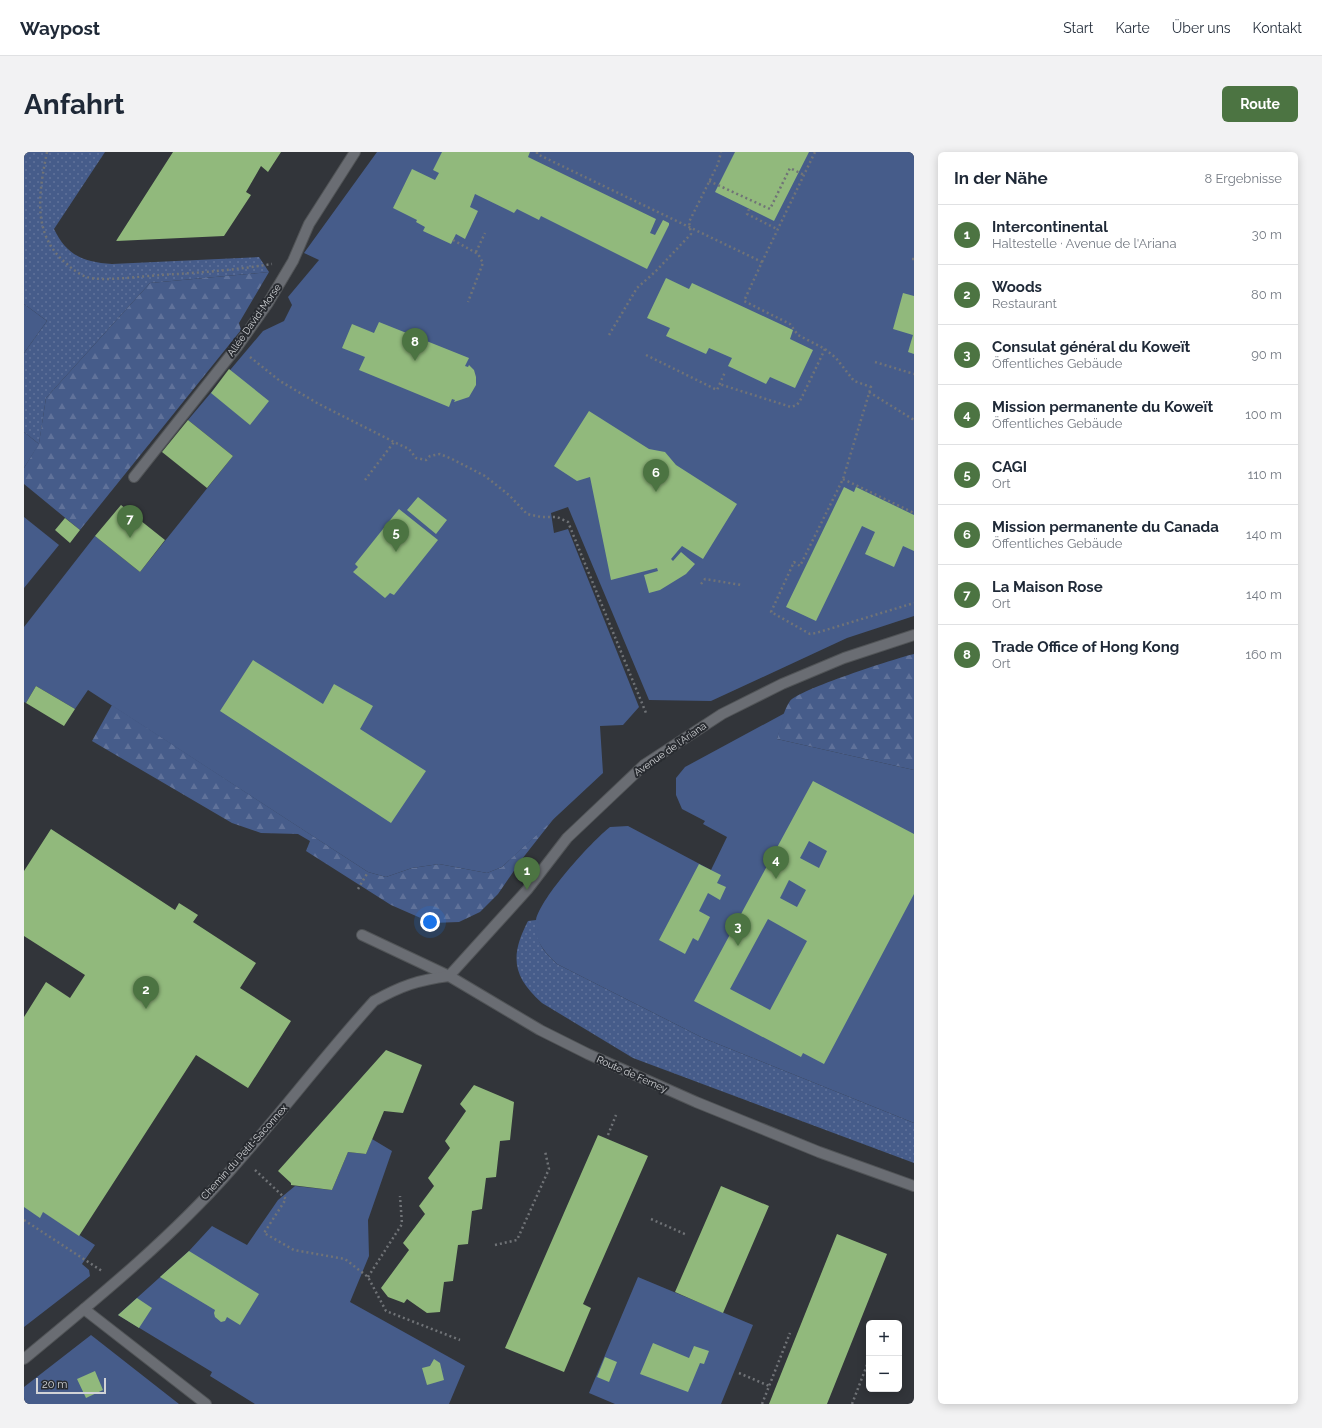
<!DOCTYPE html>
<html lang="de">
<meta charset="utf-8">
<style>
:root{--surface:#fff;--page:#f2f2f3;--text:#1f2937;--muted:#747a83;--line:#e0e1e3;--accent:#4c7442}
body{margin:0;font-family:Raleway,sans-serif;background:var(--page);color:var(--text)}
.controls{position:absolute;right:12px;bottom:12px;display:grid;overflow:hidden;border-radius:6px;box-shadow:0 2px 10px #0003}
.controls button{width:36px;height:36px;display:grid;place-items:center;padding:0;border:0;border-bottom:1px solid var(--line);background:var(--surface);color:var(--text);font:20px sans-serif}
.scale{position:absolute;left:12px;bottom:10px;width:70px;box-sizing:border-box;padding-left:4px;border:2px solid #d1d3d6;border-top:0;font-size:11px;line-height:14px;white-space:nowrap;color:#d1d3d6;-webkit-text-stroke:3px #282b30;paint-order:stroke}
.you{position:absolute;left:406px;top:770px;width:14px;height:14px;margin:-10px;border:3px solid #fff;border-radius:50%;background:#1a73e8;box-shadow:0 0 0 6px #1a73e833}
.badge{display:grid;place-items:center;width:26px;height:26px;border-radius:50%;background:var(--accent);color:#fff;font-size:13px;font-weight:700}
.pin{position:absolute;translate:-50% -33px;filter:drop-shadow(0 1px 2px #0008)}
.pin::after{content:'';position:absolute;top:21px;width:14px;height:12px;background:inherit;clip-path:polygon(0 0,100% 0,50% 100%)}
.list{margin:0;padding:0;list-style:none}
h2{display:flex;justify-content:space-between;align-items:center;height:52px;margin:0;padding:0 16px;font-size:17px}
h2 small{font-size:13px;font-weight:400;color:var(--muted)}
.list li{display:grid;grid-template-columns:26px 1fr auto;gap:12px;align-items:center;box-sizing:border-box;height:60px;padding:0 16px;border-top:1px solid var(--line)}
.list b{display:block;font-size:15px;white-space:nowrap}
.list p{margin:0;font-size:13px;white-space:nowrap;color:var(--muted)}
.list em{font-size:13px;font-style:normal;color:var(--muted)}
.map{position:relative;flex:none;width:890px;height:1252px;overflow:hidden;border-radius:6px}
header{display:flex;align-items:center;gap:24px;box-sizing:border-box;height:56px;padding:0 20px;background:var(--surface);border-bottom:1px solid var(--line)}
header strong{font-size:19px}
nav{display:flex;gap:22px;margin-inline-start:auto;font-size:14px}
.intro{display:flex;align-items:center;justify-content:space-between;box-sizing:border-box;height:96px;padding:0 24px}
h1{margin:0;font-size:28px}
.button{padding:10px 18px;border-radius:6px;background:var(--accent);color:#fff;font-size:14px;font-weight:700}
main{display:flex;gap:24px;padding:0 24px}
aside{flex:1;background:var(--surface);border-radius:6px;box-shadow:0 2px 10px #0003}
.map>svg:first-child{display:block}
</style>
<header>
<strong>Waypost</strong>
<nav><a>Start</a><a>Karte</a><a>Über uns</a><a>Kontakt</a></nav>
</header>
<div class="intro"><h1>Anfahrt</h1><a class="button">Route</a></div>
<main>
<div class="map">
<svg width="890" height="1252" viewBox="0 0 890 1252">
<defs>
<pattern id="grass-dots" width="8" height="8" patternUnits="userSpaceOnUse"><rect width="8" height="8" fill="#465c8a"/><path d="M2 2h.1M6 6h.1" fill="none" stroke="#60729a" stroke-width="1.8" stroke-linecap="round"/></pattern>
<pattern id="forest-firs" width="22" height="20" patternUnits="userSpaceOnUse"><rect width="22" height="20" fill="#465c8a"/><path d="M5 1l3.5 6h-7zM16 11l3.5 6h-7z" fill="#60729a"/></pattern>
</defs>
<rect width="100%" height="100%" fill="#32353a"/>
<path fill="url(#grass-dots)" d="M 0,0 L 81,0 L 30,77 C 43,104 60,110 88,112 L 235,105 L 245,120 L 126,131 L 22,246 L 15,292 L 0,280 L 0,201 L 23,169 L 0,152 Z
M 512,768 C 514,792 516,796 533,812 L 679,886 L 890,971 L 890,1011 L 609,906 L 518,851 C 488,824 486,804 504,769 Z"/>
<path fill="url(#forest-firs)" d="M 245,120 L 215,171 L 217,178 L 56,378 L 0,332 L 0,316 L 15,291 L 22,246 L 126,131 Z
M 890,502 L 890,618 L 753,587 C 756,575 759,559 766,549 C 774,538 872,506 890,502 Z
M 88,553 L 344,720 L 362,725 L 388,716 L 415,712 L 463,721 L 478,715 L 531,665 L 498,707 L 474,742 L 456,760 L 435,770 L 408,771 L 367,753 L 282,699 L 286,689 L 274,682 L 237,681 L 208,671 L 68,589 Z"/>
<path fill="#465c8a" d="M 353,0 L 890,0 L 890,464 L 823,486 L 687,549 L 625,548 L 544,355 L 527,361 L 530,381 L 544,377 L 615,555 L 599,573 L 576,574 L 579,621 L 478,715 L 463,721 L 415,712 L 388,716 L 362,725 L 344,720 L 64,538 L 51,557 L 12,534 L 2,551 L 0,550 L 0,475 L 71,384 L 116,420 L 209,304 L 164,268 L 239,179 L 260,169 L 268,153 L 264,145 L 295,108 L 280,101 Z
M 0,152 L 23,169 L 0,201 Z
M 0,280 L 15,292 L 0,316 Z
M 0,365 L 35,393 L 0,436 Z
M 761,561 L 753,587 L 890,618 L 890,971 L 679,886 L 533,812 C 521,801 508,786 512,768 C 517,745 567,690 586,675 L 604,674 L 687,718 L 703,685 L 679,672 L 681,669 L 658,657 L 652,643 L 652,626 L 661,615 Z
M 348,987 L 368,999 L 344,1068 L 345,1104 L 326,1150 L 441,1214 L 425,1252 L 231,1252 L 186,1224 L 188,1220 L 94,1163 L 165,1099 L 188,1074 L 223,1093 L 254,1048 L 271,1034 L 308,1038 L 324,1000 L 342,1002 Z
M 0,1047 L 71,1093 L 58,1112 L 65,1118 L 66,1124 L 0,1175 Z
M 614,1125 L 729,1173 L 697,1252 L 591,1252 L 565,1241 Z
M 67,1183 L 155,1252 L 0,1252 L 0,1235 Z"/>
<path fill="#91b97c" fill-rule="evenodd" d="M 149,0 L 257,0 L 244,20 L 237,14 L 222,40 L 227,43 L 200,84 L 92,89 Z
M 418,0 L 506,0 L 504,5 L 632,67 L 626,81 L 631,83 L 639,68 L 645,71 L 645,73 L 623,117 L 517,64 L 515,68 L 493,57 L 490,61 L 451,42 L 446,55 L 454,59 L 441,87 L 432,82 L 427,92 L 399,79 L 401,75 L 392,70 L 393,68 L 369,56 L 388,17 L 411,28 L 415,21 L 409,18 Z
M 711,0 L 785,0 L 750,69 L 691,40 Z
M 642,126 L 665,137 L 668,131 L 769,178 L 766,187 L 789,198 L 771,236 L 746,225 L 742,232 L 704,214 L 708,206 L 685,196 L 682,202 L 642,184 L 646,176 L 623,166 Z
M 879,141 L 890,144 L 890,202 L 884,200 L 889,183 L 869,177 Z
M 355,170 L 445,206 L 441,214 L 444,215 L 445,213 L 450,218 L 452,225 L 452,233 L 445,245 L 430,250 L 431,248 L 428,247 L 425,255 L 335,218 L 341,205 L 318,196 L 328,172 L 350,181 Z
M 205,217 L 245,249 L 226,273 L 187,241 Z
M 565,259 L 625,297 L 641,300 L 652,313 L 713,352 L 679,407 L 658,394 L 647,407 L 649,409 L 657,400 L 671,412 L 662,422 L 636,438 L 625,441 L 620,423 L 634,419 L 633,416 L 587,428 L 566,325 L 553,329 L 530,314 Z
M 164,268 L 209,304 L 183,336 L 138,300 Z
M 820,335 L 830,340 L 832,335 L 890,363 L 890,399 L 879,394 L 870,415 L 841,402 L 851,380 L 838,374 L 792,469 L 762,455 Z
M 394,345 L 423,368 L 412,382 L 383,358 Z
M 97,353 L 141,388 L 116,420 L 71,384 Z
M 375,357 L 414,388 L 370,443 L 366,441 L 361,446 L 329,420 L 334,415 L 331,412 Z
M 41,366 L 56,378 L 46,391 L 31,378 Z
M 229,508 L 299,552 L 310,532 L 349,554 L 336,577 L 402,619 L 367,671 L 196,559 Z
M 12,534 L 51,557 L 40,574 L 2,551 Z
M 789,629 L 890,682 L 890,742 L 800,912 L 779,901 L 777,905 L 670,849 ZM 785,689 L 803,699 L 795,716 L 776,706 ZM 765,728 L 782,738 L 773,755 L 756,746 ZM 744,767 L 783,789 L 746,858 L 706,837 Z
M 27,677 L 151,758 L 155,751 L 174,763 L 169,770 L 232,811 L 216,836 L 267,869 L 224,936 L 172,903 L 55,1084 L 19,1060 L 16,1066 L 0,1055 L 0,865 L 22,830 L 46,846 L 61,823 L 0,784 L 0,719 Z
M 675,712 L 697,723 L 693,731 L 702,735 L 696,748 L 684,741 L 675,759 L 686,765 L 674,789 L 669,786 L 661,802 L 635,788 Z
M 362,898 L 398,913 L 379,961 L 360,959 L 342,1002 L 324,1000 L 308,1038 L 267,1033 L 267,1031 L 254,1019 Z
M 450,933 L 490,950 L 486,988 L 476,989 L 472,1025 L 462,1026 L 458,1057 L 448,1059 L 444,1092 L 434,1093 L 429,1129 L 420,1130 L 416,1160 L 403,1161 L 383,1147 L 380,1151 L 364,1145 L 357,1136 L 385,1098 L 379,1091 L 401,1062 L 395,1054 L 410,1034 L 404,1026 L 426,996 L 421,989 L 442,959 L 436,952 Z
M 574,983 L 624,1004 L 559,1152 L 567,1156 L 540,1220 L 481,1196 Z
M 697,1034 L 745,1054 L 699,1161 L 651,1140 Z
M 813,1082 L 863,1102 L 803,1252 L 745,1252 Z
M 165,1099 L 235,1142 L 216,1173 L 203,1165 L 201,1169 L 197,1170 L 191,1165 L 190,1161 L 191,1158 L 136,1125 Z
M 113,1146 L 128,1156 L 115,1176 L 94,1163 Z
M 629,1191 L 665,1206 L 670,1194 L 685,1199 L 680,1212 L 676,1211 L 664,1240 L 616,1222 Z
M 581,1205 L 593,1210 L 585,1230 L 573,1225 Z
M 410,1207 L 416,1211 L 420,1228 L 403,1233 L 398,1216 L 406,1214 Z
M 71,1219 L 79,1238 L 62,1246 L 53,1227 Z"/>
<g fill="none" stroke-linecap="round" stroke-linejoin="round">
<g stroke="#515457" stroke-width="12">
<path id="lane" d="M 110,325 L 213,195 L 244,151 L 269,109 L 285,72 L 331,0
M 338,783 L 425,824
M 60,1157 L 182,1252"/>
</g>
<g stroke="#515457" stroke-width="12">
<path id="secondary" d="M 425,824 L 503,738 L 543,686 L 620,613 L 698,562 L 758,532 L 820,506 L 890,483
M 425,824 L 516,878 L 564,902 L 672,950 L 795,1000 L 890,1034
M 0,1207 C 71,1148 144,1089 205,1020 C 255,964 300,904 350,849 C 377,834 394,828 425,824"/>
</g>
<path stroke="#707377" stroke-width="2.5" stroke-dasharray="2 3" stroke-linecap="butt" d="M 23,0 C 15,40 7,83 43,112 C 48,117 56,123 63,125 C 77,130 120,124 136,123 C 173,121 211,118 248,112
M 513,0 L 513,2 L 738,110 L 720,149 L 766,172 L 774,183 L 801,197 L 777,247 L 773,253 L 767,255 L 695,232
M 685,29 L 746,57 L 766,16 L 780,23
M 725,57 L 723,62 L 753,77
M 429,88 L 454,102 L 459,111 L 444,150
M 452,100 L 461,81
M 888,107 L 890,107
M 738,110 L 791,0
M 585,183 L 613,136 L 631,120 L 667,82 L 665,70 L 694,12 L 697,0
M 801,197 L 812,206 L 830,229 L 847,235 L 819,327 L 776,414 L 770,410 L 747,460 L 786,482 L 792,481 L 890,451
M 622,203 L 693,238 L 701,220
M 226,205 L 256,229 L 293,251 L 370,290
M 851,210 L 890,222
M 845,240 L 890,268
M 819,327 L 890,361
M 341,328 L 370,290 L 385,297 L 392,306 L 402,308 L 406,304 L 416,302 L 428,307 L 461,324 L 485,343 L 503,362 L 517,365 L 533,365 L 544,370 L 622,561
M 677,432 L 681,427 L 717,433
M 334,737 L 344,720
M 584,983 L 592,963
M 231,1018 L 262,1047 L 240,1081 L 270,1098 L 321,1107 L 344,1125 L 362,1159 L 436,1188
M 627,1067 L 663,1083
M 0,1068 L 78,1119
M 471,1093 L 493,1088 L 525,1017 L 521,999
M 344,1125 L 378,1072 L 376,1044
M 715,1221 L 745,1234
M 738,1252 L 766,1181
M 828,1252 L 843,1213"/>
<use href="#lane" stroke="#6a6d73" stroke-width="10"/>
<use href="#secondary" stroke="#6a6d73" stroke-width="10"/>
</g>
<g text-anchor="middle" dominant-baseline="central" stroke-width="4" stroke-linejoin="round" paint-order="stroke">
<g font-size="10" fill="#d1d3d6" stroke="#282b30">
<text transform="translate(230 168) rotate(-55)">Allée David-Morse</text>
<text transform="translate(646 597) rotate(-35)">Avenue de l'Ariana</text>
<text transform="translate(608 922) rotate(24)">Route de Ferney</text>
<text transform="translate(220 1000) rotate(-48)">Chemin du Petit-Saconnex</text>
</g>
</g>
</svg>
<div class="controls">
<button>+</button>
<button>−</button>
</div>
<div class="scale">20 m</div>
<div class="you"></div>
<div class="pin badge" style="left:503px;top:738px">1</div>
<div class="pin badge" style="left:122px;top:857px">2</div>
<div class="pin badge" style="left:714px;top:794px">3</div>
<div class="pin badge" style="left:752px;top:727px">4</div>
<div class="pin badge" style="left:372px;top:400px">5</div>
<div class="pin badge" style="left:632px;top:340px">6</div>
<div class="pin badge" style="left:106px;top:386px">7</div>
<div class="pin badge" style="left:391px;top:209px">8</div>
</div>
<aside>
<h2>In der Nähe<small>8 Ergebnisse</small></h2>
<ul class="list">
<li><span class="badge">1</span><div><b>Intercontinental</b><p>Haltestelle · Avenue de l'Ariana</p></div><em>30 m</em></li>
<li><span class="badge">2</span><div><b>Woods</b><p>Restaurant</p></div><em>80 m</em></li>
<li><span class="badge">3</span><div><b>Consulat général du Koweït</b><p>Öffentliches Gebäude</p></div><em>90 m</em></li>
<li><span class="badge">4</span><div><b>Mission permanente du Koweït</b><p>Öffentliches Gebäude</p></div><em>100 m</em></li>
<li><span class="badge">5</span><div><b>CAGI</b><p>Ort</p></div><em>110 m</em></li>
<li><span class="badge">6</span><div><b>Mission permanente du Canada</b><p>Öffentliches Gebäude</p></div><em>140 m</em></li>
<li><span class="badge">7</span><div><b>La Maison Rose</b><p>Ort</p></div><em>140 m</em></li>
<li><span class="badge">8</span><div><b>Trade Office of Hong Kong</b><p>Ort</p></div><em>160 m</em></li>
</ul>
</aside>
</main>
